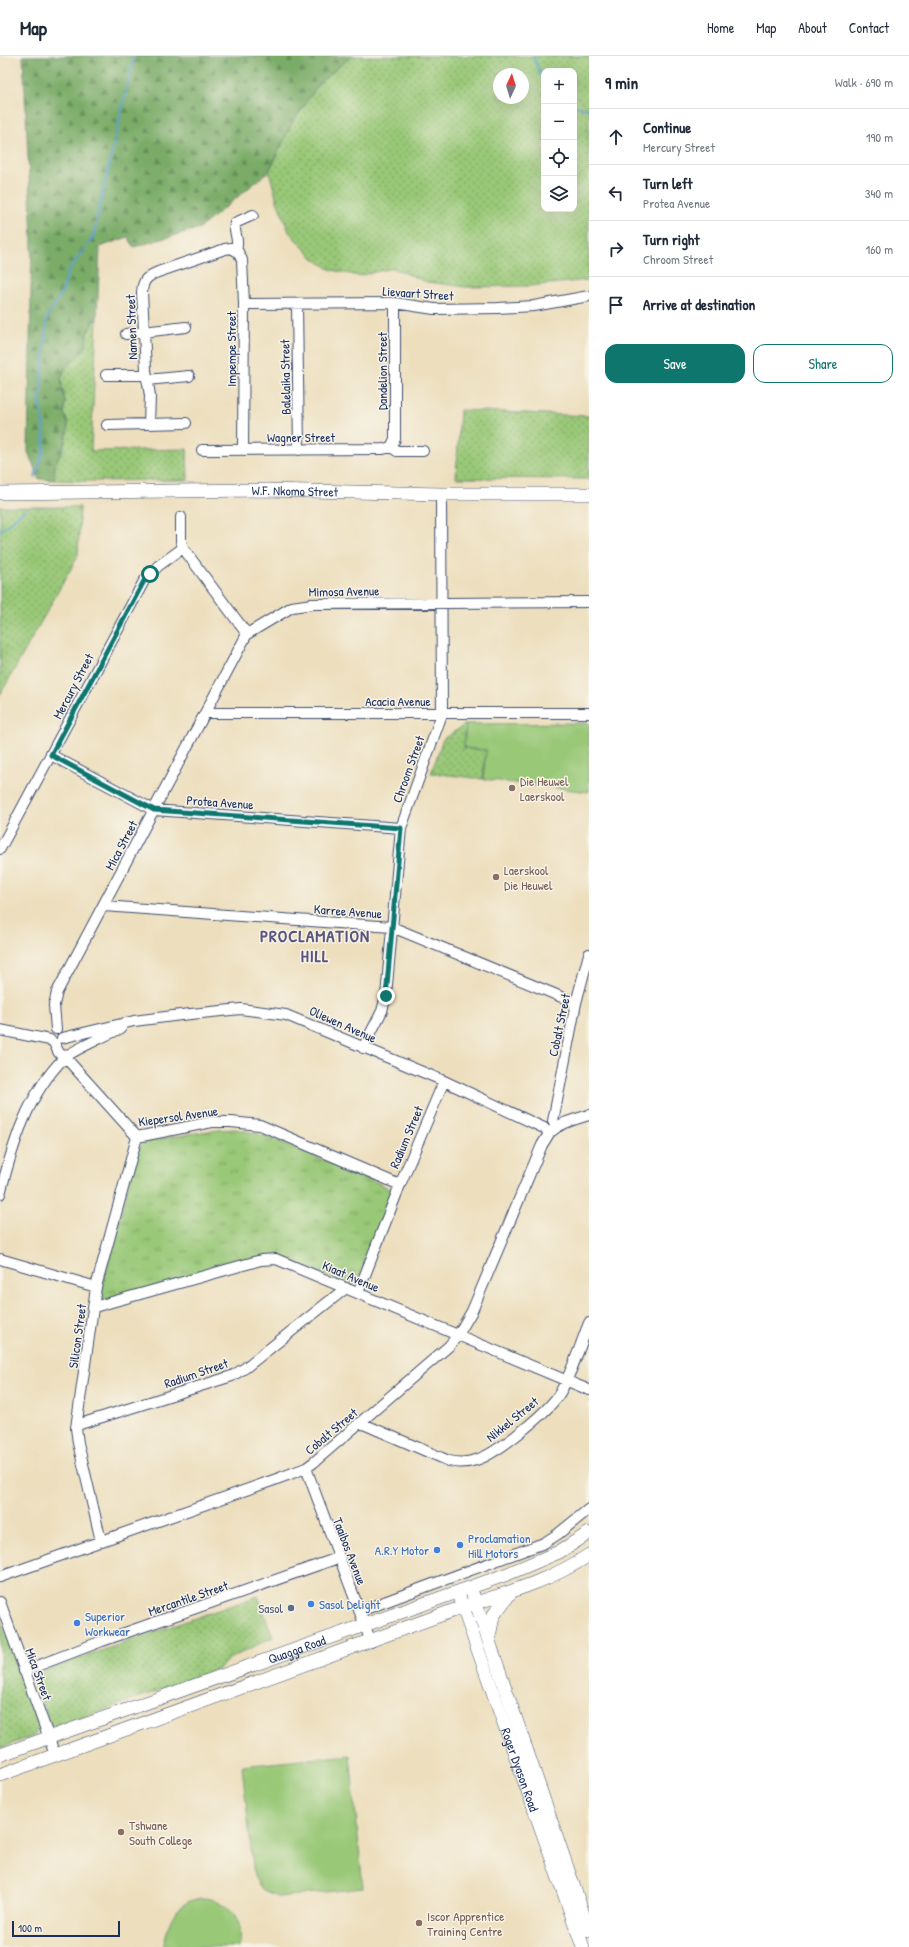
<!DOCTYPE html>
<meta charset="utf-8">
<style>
:root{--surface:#fff;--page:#f2f2f3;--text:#1f2937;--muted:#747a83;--line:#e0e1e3;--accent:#0f766e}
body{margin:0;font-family:"Patrick Hand",sans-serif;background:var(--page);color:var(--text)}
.controls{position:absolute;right:12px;top:12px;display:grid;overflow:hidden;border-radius:8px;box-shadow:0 4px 16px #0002}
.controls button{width:36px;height:36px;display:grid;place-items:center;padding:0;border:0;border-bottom:1px solid var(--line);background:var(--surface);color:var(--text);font:20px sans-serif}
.compass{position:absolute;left:493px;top:12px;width:36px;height:36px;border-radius:50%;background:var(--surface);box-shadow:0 4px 16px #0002;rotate:4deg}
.scale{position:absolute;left:12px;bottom:10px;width:108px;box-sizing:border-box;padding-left:4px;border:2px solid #1b2f5e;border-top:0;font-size:11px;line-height:14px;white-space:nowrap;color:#1b2f5e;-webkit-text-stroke:3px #f7f3e8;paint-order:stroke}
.stop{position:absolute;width:12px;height:12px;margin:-9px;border:3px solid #0f766e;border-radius:50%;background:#fff}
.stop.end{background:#0f766e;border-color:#fff;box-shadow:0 1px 4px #0008}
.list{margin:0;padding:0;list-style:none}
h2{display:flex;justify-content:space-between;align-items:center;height:52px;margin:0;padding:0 16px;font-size:17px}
h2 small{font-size:13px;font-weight:400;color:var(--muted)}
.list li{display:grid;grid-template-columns:26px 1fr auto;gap:12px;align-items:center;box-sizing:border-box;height:56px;padding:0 16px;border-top:1px solid var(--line)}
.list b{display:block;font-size:15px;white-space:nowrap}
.list p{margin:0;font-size:13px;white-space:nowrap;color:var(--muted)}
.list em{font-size:13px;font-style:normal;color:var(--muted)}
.actions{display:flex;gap:8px;padding:12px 16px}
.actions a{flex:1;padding:9px 0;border:1px solid var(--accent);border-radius:12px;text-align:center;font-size:14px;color:var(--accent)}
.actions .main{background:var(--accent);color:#fff}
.icon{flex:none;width:22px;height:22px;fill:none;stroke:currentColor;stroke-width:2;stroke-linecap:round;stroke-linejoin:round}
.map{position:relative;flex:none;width:589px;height:1891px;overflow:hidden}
header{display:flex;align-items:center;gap:24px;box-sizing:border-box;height:56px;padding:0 20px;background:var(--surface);border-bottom:1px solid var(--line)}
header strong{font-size:19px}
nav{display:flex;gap:22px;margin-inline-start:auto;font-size:14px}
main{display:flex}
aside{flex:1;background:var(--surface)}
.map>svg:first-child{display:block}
</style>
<header>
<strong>Map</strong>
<nav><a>Home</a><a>Map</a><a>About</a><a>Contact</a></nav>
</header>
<main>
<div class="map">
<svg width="589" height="1891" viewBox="0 0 589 1891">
<defs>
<pattern id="grass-dots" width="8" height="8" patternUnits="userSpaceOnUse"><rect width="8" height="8" fill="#99c877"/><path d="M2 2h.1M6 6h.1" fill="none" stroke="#7ca365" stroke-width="1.8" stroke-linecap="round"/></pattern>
<pattern id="forest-firs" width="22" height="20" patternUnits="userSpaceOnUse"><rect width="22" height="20" fill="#7aac68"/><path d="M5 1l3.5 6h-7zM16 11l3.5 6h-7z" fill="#638c59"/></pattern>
<pattern id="park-tufts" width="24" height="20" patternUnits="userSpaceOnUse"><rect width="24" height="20" fill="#99c877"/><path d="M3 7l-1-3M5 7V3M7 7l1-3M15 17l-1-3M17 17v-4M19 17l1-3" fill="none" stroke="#7ca365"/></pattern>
</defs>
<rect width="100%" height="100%" fill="#f7f3e8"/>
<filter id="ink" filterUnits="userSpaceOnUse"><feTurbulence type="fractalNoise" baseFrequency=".025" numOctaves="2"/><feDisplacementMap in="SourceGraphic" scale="8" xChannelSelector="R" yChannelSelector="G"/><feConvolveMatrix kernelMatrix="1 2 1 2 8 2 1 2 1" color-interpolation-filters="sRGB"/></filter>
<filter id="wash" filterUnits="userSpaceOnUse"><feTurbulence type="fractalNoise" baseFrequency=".012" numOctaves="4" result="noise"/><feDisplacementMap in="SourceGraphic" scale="16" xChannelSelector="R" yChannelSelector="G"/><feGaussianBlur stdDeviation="0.9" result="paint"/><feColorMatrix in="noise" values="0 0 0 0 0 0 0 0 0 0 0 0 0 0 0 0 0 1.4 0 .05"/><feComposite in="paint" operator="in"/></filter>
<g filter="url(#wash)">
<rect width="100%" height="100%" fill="#eddfbe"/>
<path fill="url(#grass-dots)" stroke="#5a7c6a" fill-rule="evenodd" d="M 352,0 L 589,0 L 589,224 L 530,230 L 466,231 L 427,226 L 393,212 L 358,220 L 329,213 L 312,201 L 289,176 L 277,145 L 269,115 L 291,69 L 319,27 ZM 544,15 L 574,15 L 574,153 L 544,153 ZM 499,18 L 523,18 L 523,42 L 499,42 Z
M 97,264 L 91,395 L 187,393 L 188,424 L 84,425 L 54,424 L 55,408 L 62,395 L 67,379 L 68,368 L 64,357 L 65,345 L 61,324 L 65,312 L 81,297 L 86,290 L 87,277 L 93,265 Z
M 460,354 L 589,360 L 589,423 L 456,422 Z
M 0,451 L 80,451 L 78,500 L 0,639 Z
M 466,668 L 464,692 L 486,694 L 483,723 L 431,717 L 443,683 Z
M 258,1540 L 273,1581 L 229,1603 L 218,1613 L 57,1671 L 52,1670 L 49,1665 L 34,1625 L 35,1618 Z
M 0,1561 L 37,1666 L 38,1673 L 34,1680 L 0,1692 Z"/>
<path fill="url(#forest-firs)" stroke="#4a6e63" d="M 23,0 L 352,0 L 319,27 L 291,69 L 269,115 L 200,172 L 134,191 L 128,181 L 100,191 L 97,264 L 93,265 L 87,277 L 86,290 L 81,297 L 65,312 L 61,324 L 65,345 L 64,357 L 68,368 L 67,379 L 62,395 L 55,408 L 54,424 L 39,423 L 28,396 L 32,181 Z"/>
<path fill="url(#park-tufts)" stroke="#5a7c6a" d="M 236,1073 L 264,1079 L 385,1130 L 391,1135 L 393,1139 L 360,1220 L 354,1228 L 349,1229 L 283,1201 L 108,1244 L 102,1243 L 100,1239 L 138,1092 L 145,1085 L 216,1074 Z"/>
<path fill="#99c877" stroke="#5a7c6a" d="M 589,667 L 589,736 L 483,723 L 486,694 L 464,692 L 466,668 Z
M 350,1699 L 363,1832 L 279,1841 L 261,1833 L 254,1820 L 242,1710 Z
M 201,1842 C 228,1842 246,1864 239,1891 L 163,1891 C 169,1867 172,1847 201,1842 Z"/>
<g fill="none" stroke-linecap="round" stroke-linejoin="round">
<path stroke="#5da0d1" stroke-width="2" d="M 533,0 L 544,26
M 574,50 L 589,53
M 35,421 L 44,394 L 44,375 L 40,345 L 47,262 L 64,232 L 68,215 L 93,181 L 134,0
M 0,475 L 26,453"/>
</g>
</g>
<g filter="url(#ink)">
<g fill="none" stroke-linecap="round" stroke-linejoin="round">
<g stroke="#3a496c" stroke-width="12">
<path id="minor" d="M 236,194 C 240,184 233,176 235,167 L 253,159
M 244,248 L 395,247 L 434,253 L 498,252 L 534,250 L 589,240
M 297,248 L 299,394
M 126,278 L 186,271
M 106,319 L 146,319
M 147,324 L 189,320
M 149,368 L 150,340 L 146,314 L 142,236 C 143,224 146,221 158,216 L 225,193 L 231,192 L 238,196 L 242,204 L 244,248 L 243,394
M 107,369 L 186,367
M 391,391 L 397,395 L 423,395
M 202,394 L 383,393 L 391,391 L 395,383 L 395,247
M 181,461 L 181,485 L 183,492 L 247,578
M 247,578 L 292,551 L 312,548 L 589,546
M 206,657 L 589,657
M 51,699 L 154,754 L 401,772
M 0,793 L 144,525 L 158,510 L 183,492
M 104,850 L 392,871 L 576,947
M 56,973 L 54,949 L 57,936 L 247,578
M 0,974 L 50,984
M 62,982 L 134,965 L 181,959 L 241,953 L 286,959 L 444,1025 L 544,1072
M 54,987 L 59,997 L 65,1001 L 137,1081
M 363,992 L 382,955 L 386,940 L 401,772 L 442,658 L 441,438
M 553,1065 L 576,947 L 589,898
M 547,1075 L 552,1075 C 561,1066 577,1063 589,1059
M 137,1081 L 212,1066 L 231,1066 L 260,1069 L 400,1129
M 0,1138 C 13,1088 27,1039 64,1002 C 73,994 108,979 121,972
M 0,1203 L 96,1231
M 358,1237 L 400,1129 L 444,1025
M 94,1251 L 261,1204 L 276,1203 L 589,1334
M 361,1367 L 449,1405 C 458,1407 467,1407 476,1404 C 497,1398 551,1354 561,1335 C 573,1314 580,1289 589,1267
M 77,1369 L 232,1320 L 245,1312 L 346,1232
M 306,1412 L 371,1586
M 101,1485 L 78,1387 L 76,1372 L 96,1231 L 137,1081
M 0,1521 L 274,1424 L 306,1412 L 313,1407 L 449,1290 L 458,1279 L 472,1255 L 542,1089 L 550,1076
M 0,1546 L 55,1699
M 360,1555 L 544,1487 L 558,1478 L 589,1453
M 24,1615 L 102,1585 L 338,1502"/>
</g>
<g stroke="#3a496c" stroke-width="14">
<g id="major">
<path id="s1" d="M 0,437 L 266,434 L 441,438 L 589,438"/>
<path d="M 473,1539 L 589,1875"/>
<path id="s2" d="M 460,1543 L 583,1891"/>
<path d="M 489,1581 L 493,1560 L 511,1536"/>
<path id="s3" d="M 0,1699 L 505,1519 L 559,1496 L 589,1477"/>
<path d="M 0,1719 L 463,1551 C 507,1537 550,1525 589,1499"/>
</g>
</g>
<use href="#minor" stroke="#fff" stroke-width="10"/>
<use href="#major" stroke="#fff" stroke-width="13"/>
</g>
</g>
<g fill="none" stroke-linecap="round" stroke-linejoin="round" filter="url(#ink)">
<path stroke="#0f766e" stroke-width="5" d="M 150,518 L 144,525 L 51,699 L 154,754 L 401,772 L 386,940"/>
</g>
<g fill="#8d6e63" stroke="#f7f3e8" stroke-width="1.5">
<circle cx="512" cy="732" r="4"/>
<circle cx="496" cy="821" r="4"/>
<circle cx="121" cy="1776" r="4"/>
<circle cx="419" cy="1867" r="4"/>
</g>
<g fill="#3f7fe0" stroke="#f7f3e8" stroke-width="1.5">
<circle cx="460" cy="1489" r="4"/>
<circle cx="437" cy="1494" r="4"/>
<circle cx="311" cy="1548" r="4"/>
<circle cx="77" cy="1567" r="4"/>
</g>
<circle fill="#5c6f8a" stroke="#f7f3e8" stroke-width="1.5" cx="291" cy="1552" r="4"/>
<g text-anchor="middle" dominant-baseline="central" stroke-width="3" stroke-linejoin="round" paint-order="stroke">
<g font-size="13" fill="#1b2f5e" stroke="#f7f3e8">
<text transform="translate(418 237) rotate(4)">Lievaart Street</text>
<text transform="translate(131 271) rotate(-92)">Namen Street</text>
<text transform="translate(231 293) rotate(-90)">Impempe Street</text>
<text transform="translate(382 315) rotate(-90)">Dandelion Street</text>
<text transform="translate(285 321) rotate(-91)">Balelaika Street</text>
<text x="301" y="381">Wagner Street</text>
<text stroke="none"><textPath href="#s1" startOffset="295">W.F. Nkomo Street</textPath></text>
<text transform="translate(344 535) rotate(-1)">Mimosa Avenue</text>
<text transform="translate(73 630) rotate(-62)">Mercury Street</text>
<text x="398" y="645">Acacia Avenue</text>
<text transform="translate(408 713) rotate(-70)">Chroom Street</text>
<text transform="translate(220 746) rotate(4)">Protea Avenue</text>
<text transform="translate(121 789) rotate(-62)">Mica Street</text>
<text transform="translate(348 855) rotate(4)">Karree Avenue</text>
<text transform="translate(343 968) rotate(24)">Oliewen Avenue</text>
<text transform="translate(559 969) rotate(-78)">Cobalt Street</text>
<text transform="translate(178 1060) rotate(-8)">Kiepersol Avenue</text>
<text transform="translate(406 1081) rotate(-67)">Radium Street</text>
<text transform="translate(351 1220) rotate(23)">Kiaat Avenue</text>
<text transform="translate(77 1280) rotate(-82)">Silicon Street</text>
<text transform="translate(196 1317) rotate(-19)">Radium Street</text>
<text transform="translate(512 1363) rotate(-39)">Nikkel Street</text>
<text transform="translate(331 1375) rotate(-40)">Cobalt Street</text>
<text transform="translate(350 1495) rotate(69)">Taaibos Avenue</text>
<text transform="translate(188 1542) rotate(-19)">Mercantile Street</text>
<text stroke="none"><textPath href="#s3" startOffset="315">Quagga Road</textPath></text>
<text transform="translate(39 1618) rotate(70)">Mica Street</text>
<text stroke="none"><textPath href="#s2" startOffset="181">Roger Dyason Road</textPath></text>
</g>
<g font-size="13" fill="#785e54" stroke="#f7f3e8" text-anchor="start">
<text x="520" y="725">Die Heuwel<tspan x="520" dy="15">Laerskool</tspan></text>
<text x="504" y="814">Laerskool<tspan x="504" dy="15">Die Heuwel</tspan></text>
<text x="129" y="1769">Tshwane<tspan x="129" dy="15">South College</tspan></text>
<text x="427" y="1860">Iscor Apprentice<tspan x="427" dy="15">Training Centre</tspan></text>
</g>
<g font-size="13" fill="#366cbe" stroke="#f7f3e8" text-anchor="start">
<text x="468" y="1482">Proclamation<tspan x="468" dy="15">Hill Motors</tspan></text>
<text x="429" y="1494" text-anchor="end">A.R.Y Motor</text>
<text x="319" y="1548">Sasol Delight</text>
<text x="85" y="1560">Superior<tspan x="85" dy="15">Workwear</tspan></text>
</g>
<g font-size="13" fill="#4e5e75" stroke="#f7f3e8" text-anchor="end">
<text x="283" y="1552">Sasol</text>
</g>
<g font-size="17" font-weight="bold" letter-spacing="1" fill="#5b567e" stroke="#f7f3e8">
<text x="315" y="879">PROCLAMATION<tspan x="315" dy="20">HILL</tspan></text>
</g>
</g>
</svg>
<div class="controls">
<button>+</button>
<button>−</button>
<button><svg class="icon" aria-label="locate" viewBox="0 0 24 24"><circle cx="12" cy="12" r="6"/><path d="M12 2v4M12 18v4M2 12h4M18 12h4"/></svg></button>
<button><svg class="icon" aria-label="layers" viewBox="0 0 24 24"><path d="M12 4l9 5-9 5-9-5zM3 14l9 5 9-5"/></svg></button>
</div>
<svg class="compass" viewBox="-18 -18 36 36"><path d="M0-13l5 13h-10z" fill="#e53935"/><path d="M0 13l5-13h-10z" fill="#747a83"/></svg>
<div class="scale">100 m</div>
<div class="stop" style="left:150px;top:518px"></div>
<div class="stop end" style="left:386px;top:940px"></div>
</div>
<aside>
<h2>9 min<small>Walk · 690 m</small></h2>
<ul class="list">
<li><svg class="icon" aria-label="ahead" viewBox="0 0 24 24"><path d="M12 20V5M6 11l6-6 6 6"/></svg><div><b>Continue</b><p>Mercury Street</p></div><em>190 m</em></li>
<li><svg class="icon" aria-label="left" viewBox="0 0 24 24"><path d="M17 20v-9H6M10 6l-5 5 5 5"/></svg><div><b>Turn left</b><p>Protea Avenue</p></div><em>340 m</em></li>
<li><svg class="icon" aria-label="right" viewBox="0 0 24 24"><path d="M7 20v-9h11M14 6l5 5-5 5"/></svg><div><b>Turn right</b><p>Chroom Street</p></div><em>160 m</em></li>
<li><svg class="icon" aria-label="arrive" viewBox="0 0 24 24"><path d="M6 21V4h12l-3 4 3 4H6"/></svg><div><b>Arrive at destination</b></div></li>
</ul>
<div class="actions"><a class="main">Save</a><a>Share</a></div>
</aside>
</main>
